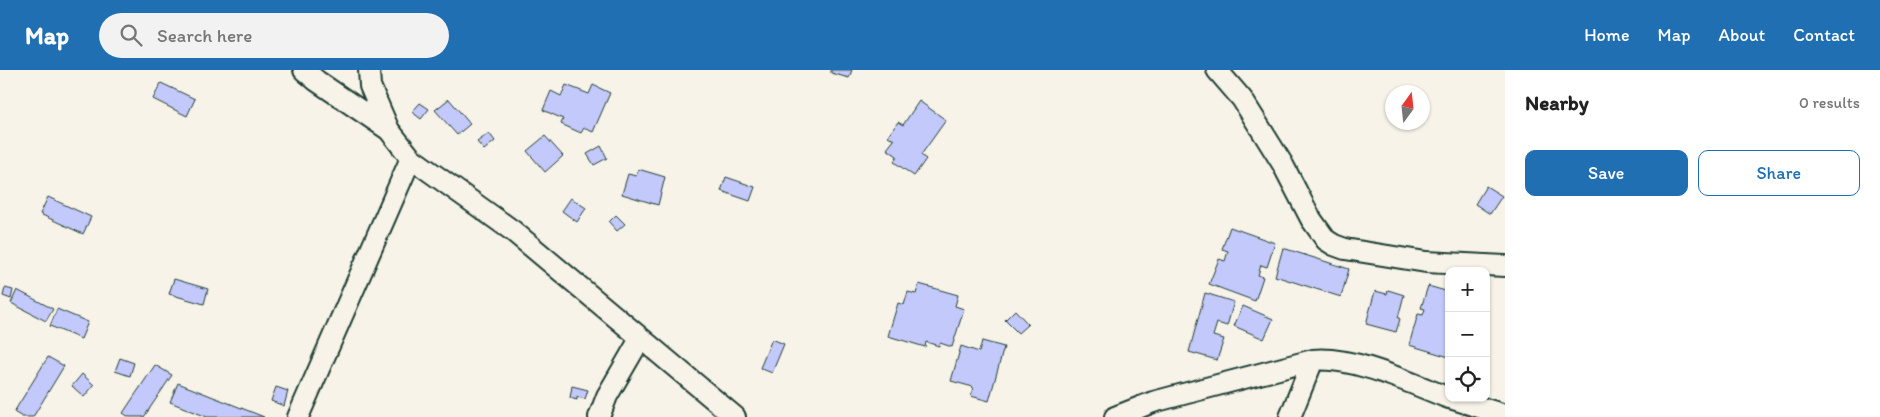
<!DOCTYPE html>
<meta charset="utf-8">
<style>
:root{--surface:#fff;--page:#f2f2f2;--text:#222;--muted:#767676;--line:#e0e0e0;--accent:#1f6fb2}
body{margin:0;font-family:Itim,sans-serif;background:var(--page);color:var(--text)}
.controls{position:absolute;right:15px;bottom:15px;display:grid;overflow:hidden;border-radius:10px;box-shadow:0 1px 4px #0004}
.controls button{width:45px;height:45px;display:grid;place-items:center;padding:0;border:0;border-bottom:1px solid var(--line);background:var(--surface);color:var(--text);font:25px sans-serif}
.compass{position:absolute;left:1385px;top:15px;width:45px;height:45px;border-radius:50%;background:var(--surface);box-shadow:0 1px 4px #0004;rotate:15deg}
.list{margin:0;padding:0;list-style:none}
h2{display:flex;justify-content:space-between;align-items:center;height:65px;margin:0;padding:0 20px;font-size:21px}
h2 small{font-size:16px;font-weight:400;color:var(--muted)}
.actions{display:flex;gap:10px;padding:15px 20px}
.actions a{flex:1;padding:11px 0;border:1px solid var(--accent);border-radius:10px;text-align:center;font-size:18px;color:var(--accent)}
.actions .main{background:var(--accent);color:#fff}
.icon{flex:none;width:28px;height:28px;fill:none;stroke:currentColor;stroke-width:2;stroke-linecap:round;stroke-linejoin:round}
.map{position:relative;flex:none;width:1505px;height:347px;overflow:hidden}
header{display:flex;align-items:center;gap:30px;box-sizing:border-box;height:70px;padding:0 25px;background:var(--accent);color:#fff}
header strong{font-size:24px}
nav{display:flex;gap:28px;margin-inline-start:auto;font-size:18px}
.search{width:350px;height:45px;background:var(--page);display:flex;align-items:center;gap:12px;box-sizing:border-box;padding:0 18px;border-radius:28px;color:var(--muted);font-size:19px}
main{display:flex}
aside{flex:1;background:var(--surface)}
.map>svg:first-child{display:block}
</style>
<header>
<strong>Map</strong>
<div class="search"><svg class="icon" aria-label="search" viewBox="0 0 24 24"><circle cx="10" cy="10" r="6"/><path d="M15 15l6 6"/></svg>Search here</div>
<nav><a>Home</a><a>Map</a><a>About</a><a>Contact</a></nav>
</header>
<main>
<div class="map">
<svg width="1505" height="347" viewBox="0 0 1505 347">
<rect width="100%" height="100%" fill="#f7f3e8"/>
<filter id="ink" filterUnits="userSpaceOnUse"><feTurbulence type="fractalNoise" baseFrequency=".02" numOctaves="2"/><feDisplacementMap in="SourceGraphic" scale="10" xChannelSelector="R" yChannelSelector="G"/><feConvolveMatrix kernelMatrix="1 2 1 2 8 2 1 2 1" color-interpolation-filters="sRGB"/></filter>
<g filter="url(#ink)">
<path fill="#c3c9fb" stroke="#1f3d34" d="M 831,0 L 852,0 L 849,8 L 831,3 Z
M 161,13 L 195,29 L 187,46 L 153,29 Z
M 566,15 L 589,24 L 593,15 L 610,23 L 593,62 L 584,58 L 581,63 L 561,54 L 563,49 L 543,40 L 551,21 L 561,26 Z
M 449,29 L 470,54 L 457,65 L 435,40 Z
M 919,31 L 946,50 L 921,85 L 926,89 L 914,106 L 894,92 L 897,86 L 887,79 L 894,70 L 888,66 L 898,52 L 903,55 Z
M 420,33 L 429,39 L 421,49 L 412,42 Z
M 489,63 L 495,71 L 484,80 L 477,72 Z
M 545,66 L 563,86 L 545,102 L 527,81 Z
M 601,76 L 607,88 L 594,95 L 587,84 Z
M 638,99 L 665,107 L 658,135 L 622,124 L 628,104 L 636,106 Z
M 726,107 L 755,117 L 750,131 L 721,121 Z
M 1486,116 L 1502,126 L 1490,144 L 1475,134 Z
M 48,127 L 91,147 L 83,164 L 40,144 Z
M 571,128 L 586,138 L 577,152 L 562,141 Z
M 616,145 L 625,154 L 617,161 L 609,152 Z
M 1230,157 L 1275,173 L 1267,197 L 1261,195 L 1258,205 L 1263,207 L 1255,231 L 1209,214 L 1219,189 L 1225,191 L 1228,181 L 1222,179 Z
M 1283,178 L 1349,199 L 1341,227 L 1275,206 Z
M 174,209 L 208,219 L 204,234 L 169,224 Z
M 919,214 L 958,225 L 955,236 L 964,239 L 952,277 L 940,273 L 939,276 L 926,272 L 925,277 L 888,266 L 898,233 L 904,235 L 908,222 L 916,224 Z
M 1428,216 L 1449,222 L 1449,287 L 1409,275 L 1418,244 L 1423,245 L 1425,239 L 1421,238 Z
M 5,218 L 13,220 L 11,229 L 3,226 Z
M 17,220 L 53,239 L 46,251 L 11,233 Z
M 1388,220 L 1404,225 L 1398,248 L 1400,249 L 1396,262 L 1366,254 L 1375,221 L 1387,224 Z
M 1205,223 L 1234,232 L 1227,256 L 1217,253 L 1213,266 L 1224,269 L 1217,290 L 1189,282 Z
M 1243,236 L 1273,249 L 1264,269 L 1234,256 Z
M 57,239 L 88,252 L 81,269 L 50,256 Z
M 1015,240 L 1028,254 L 1018,263 L 1005,250 Z
M 772,269 L 784,274 L 772,303 L 760,298 Z
M 982,271 L 1004,277 L 989,331 L 971,326 L 973,317 L 951,311 L 961,276 L 979,282 Z
M 48,287 L 64,296 L 33,347 L 22,347 L 14,342 Z
M 120,288 L 134,293 L 130,306 L 115,301 Z
M 155,295 L 172,305 L 144,347 L 129,347 L 123,343 Z
M 82,304 L 94,315 L 84,327 L 72,316 Z
M 178,313 L 264,347 L 207,347 L 170,332 Z
M 572,316 L 588,320 L 585,329 L 577,327 L 577,330 L 570,328 Z
M 276,317 L 288,321 L 284,336 L 271,331 Z"/>
<g fill="none" stroke-linecap="round" stroke-linejoin="round">
<g stroke="#1f3d34" stroke-width="24">
<path id="street" d="M 304,0 L 317,11 L 389,60
M 369,0 L 370,16 L 389,60 L 411,88 L 513,161 L 735,347
M 1217,0 L 1242,29 L 1282,93 L 1311,149 L 1326,170 L 1334,175 L 1345,179 L 1426,192 L 1505,196
M 1450,328 L 1505,345
M 298,347 L 411,88
M 599,347 L 607,326 L 640,269
M 1115,347 L 1153,332 L 1313,290 C 1353,286 1410,313 1449,328
M 1290,347 L 1313,290"/>
</g>
<use href="#street" stroke="#f7f3e8" stroke-width="20"/>
</g>
</g>
</svg>
<div class="controls">
<button>+</button>
<button>−</button>
<button><svg class="icon" aria-label="locate" viewBox="0 0 24 24"><circle cx="12" cy="12" r="6"/><path d="M12 2v4M12 18v4M2 12h4M18 12h4"/></svg></button>
</div>
<svg class="compass" viewBox="-18 -18 36 36"><path d="M0-13l5 13h-10z" fill="#e53935"/><path d="M0 13l5-13h-10z" fill="#767676"/></svg>
</div>
<aside>
<h2>Nearby<small>0 results</small></h2>
<ul class="list">
</ul>
<div class="actions"><a class="main">Save</a><a>Share</a></div>
</aside>
</main>
